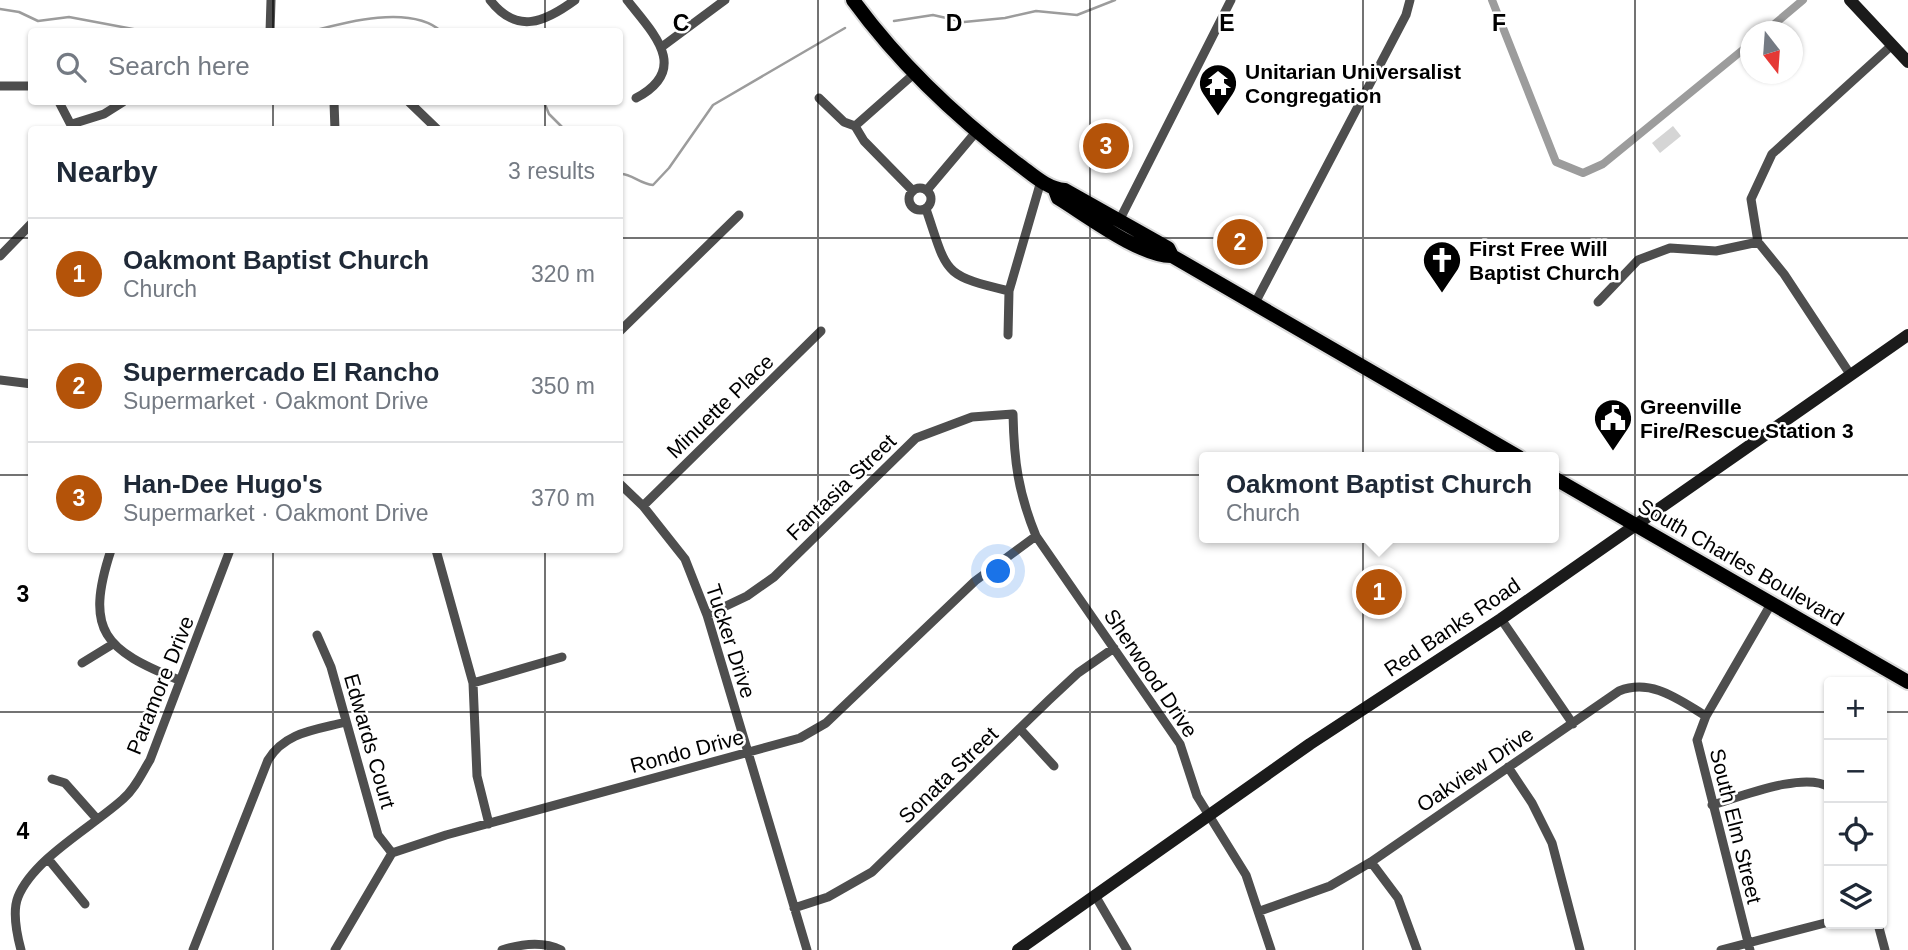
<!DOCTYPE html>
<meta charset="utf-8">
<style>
:root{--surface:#fff;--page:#f6f6f7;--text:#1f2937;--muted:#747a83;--line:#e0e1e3;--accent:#b45309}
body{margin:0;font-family:Arial,sans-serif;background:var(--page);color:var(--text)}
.controls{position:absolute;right:21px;bottom:21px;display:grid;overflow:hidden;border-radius:7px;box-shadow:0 2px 5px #0004}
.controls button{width:63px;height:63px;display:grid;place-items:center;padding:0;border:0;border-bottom:2px solid var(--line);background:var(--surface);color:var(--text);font:35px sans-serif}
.compass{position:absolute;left:1740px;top:21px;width:63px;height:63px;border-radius:50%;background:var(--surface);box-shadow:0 2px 5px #0004;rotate:163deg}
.you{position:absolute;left:999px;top:572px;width:24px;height:24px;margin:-18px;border:5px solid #fff;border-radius:50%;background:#1a73e8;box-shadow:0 0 0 10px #1a73e833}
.badge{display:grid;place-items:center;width:46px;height:46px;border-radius:50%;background:var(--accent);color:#fff;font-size:23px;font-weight:700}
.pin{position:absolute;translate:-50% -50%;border:4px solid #fff;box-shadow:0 2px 7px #0006}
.popup{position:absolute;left:1199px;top:452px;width:360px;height:91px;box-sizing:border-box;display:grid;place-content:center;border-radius:7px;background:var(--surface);filter:drop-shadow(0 2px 5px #0005);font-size:23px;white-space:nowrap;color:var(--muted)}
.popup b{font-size:26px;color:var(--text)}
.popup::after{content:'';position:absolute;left:50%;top:100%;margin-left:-14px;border:14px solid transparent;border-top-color:var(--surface)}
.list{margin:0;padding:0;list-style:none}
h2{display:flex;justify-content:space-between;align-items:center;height:91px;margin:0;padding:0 28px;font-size:30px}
h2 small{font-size:23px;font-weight:400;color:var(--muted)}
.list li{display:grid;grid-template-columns:46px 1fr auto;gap:21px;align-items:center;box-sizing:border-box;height:112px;padding:0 28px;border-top:2px solid var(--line)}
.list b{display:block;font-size:26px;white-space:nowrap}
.list p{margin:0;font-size:23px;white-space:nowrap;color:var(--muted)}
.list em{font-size:23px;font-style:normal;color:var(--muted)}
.icon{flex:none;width:38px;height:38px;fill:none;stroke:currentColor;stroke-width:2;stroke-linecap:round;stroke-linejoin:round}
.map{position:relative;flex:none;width:1908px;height:950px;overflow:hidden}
.search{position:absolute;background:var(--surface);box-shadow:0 2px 5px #0004;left:28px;top:28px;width:595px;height:77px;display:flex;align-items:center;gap:18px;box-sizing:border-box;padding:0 24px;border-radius:7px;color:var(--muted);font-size:26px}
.panel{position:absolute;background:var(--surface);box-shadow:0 2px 5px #0004;left:28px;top:126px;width:595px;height:427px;border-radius:7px}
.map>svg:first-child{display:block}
</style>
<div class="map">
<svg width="1908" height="950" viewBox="0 0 1908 950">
<rect width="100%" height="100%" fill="#fff"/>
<path fill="#d5d5d5" d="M 1673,126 L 1681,136 L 1660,153 L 1652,143 Z"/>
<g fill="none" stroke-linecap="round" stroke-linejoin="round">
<path stroke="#9c9c9c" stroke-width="2.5" d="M 0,9 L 19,12 L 38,21 L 69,17 L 149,32
M 894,21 L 933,15 L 964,22 L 1005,18 L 1036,11 L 1077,15 L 1115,0
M 309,32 C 345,22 412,4 442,32
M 544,102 L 549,114 L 565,130
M 620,174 C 631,173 640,184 653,185 L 669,168 L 713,105 L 845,28"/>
<path stroke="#9c9c9c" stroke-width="8" d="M 1492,0 L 1556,162 L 1583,173 L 1603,164 L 1750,44
M 1765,32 L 1803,0"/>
<g stroke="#dbdbdb" stroke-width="18">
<path id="primary" d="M 853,0 C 899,63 956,117 1018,164 C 1032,174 1047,189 1065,190 L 1168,248 L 1172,256
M 1055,190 L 1058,198 C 1086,215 1141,257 1172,256 L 1519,457
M 1554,478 L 1908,682"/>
</g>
<path stroke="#4e4e4e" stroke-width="9" d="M 490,0 C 517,35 545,22 575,0
M 627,0 C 653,33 691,69 636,98
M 270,32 L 271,0
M 663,46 L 725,0
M 0,86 L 32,86
M 819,98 L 844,122 L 855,126
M 59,102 L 72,127
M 334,102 L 335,130
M 409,102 L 438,130
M 72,124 L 104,114 L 123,102
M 855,126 L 864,141 L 913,191
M 855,126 L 915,73
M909 199a11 11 0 1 1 22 0a11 11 0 1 1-22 0Z
M 927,190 L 976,132
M 926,209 C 948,273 941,275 1009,291
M 1119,221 L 1231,0
M 0,256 L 32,223
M 1598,302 L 1638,260 L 1670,248 L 1716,251 L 1758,242
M 1255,303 L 1406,15 L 1410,0
M 620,331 L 739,215
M 1008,335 L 1009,291 L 1041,181
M 1850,374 L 1784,274 L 1758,242 L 1751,199 L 1772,154 L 1891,46
M 0,380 L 32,384
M 620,484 L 643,506 L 685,559 L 707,615 L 807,950
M 643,506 L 821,331
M 111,550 C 84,632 105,650 179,680
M 436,550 L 473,683 L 477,776 L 489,824
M 707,615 L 747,596 L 774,577 L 916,438 L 972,417 L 1013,414 C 1014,461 1018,492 1036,536 L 1180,744 L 1197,796 L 1246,875 L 1271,950
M 1501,619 L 1573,724
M 317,635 L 331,667 L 378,835 L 392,853
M 82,663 L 113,644
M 473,683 L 562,657
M 1020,729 L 1054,766
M 1508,767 L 1532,803 L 1552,843 L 1580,950
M 52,779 L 65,783 L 97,819
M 1712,805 C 1740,797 1804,771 1829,787
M 49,860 L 85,904
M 1371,862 L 1398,898 L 1417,950
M 1096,897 L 1127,950
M 794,908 L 828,897 L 872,872 L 1049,700 L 1078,673 L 1114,648
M 1260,911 L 1330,886 L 1371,862 L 1619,691 C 1652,678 1679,700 1706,716
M 1878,924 L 1885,950
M 21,950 C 17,935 12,912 18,897 C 33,859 92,827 123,799 C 135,789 142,773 150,760 L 230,550
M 193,950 L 268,760 C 285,732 315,730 346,722
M 335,950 L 392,853 L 446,835 L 800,738 L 826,723 L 975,581 L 1036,536
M 502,950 C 521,944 543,941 561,950
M 1721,950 L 1829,922
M 1750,950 L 1697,740 L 1706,716 L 1771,604"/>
<path stroke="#1b1b1b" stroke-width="12" d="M 1850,0 L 1908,62
M 1018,950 L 1310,744 L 1501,619 L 1908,335"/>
<use href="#primary" stroke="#000" stroke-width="14"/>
</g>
<path fill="none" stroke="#000" stroke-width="2" stroke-opacity="0.55" d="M 273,0 L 273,32M 545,0 L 545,32M 818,0 L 818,950M 1090,0 L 1090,950M 1363,0 L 1363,950M 1635,0 L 1635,950M 273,102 L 273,130M 545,102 L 545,130M 0,238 L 32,238M 620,238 L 1908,238M 0,475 L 32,475M 620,475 L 1908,475M 273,550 L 273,950M 545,550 L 545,950M 0,712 L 1829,712M 1882,712 L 1908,712"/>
<defs>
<g id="temple-pin" transform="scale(2.0125)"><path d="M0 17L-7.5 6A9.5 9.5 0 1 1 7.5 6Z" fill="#000" stroke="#fff"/><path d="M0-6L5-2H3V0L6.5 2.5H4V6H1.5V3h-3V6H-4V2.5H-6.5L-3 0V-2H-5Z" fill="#fff"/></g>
<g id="church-pin" transform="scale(2.0125)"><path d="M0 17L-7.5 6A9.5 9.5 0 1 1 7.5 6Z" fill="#000" stroke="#fff"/><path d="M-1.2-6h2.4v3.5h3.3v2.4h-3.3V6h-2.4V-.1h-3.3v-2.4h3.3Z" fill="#fff"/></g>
<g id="civic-pin" transform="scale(2.0125)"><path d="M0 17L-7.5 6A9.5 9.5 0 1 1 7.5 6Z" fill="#000" stroke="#fff"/><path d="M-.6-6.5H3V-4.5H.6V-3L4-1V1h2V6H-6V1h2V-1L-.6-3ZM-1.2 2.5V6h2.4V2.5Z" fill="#fff"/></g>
</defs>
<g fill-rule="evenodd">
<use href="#temple-pin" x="1218" y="83"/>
<use href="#church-pin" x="1442" y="260"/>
<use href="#civic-pin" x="1613" y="418"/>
</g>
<g text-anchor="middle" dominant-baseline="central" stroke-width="5" stroke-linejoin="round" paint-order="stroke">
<g font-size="21" font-weight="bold" fill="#000" stroke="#fff" text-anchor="start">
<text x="1245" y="71">Unitarian Universalist<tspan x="1245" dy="24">Congregation</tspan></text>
<text x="1469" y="248">First Free Will<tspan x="1469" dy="24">Baptist Church</tspan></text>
<text x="1640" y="406">Greenville<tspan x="1640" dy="24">Fire/Rescue Station 3</tspan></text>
</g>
<g font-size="21" fill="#000" stroke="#fff">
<text transform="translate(720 406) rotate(-44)">Minuette Place</text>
<text transform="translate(841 487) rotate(-44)">Fantasia Street</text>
<text transform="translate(1741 562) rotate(30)">South Charles Boulevard</text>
<text transform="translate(1452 627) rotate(-34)">Red Banks Road</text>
<text transform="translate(731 641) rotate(72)">Tucker Drive</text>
<text transform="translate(1151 673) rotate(56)">Sherwood Drive</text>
<text transform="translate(160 685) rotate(-68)">Paramore Drive</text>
<text transform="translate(370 741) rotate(74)">Edwards Court</text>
<text transform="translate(687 751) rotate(-15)">Rondo Drive</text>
<text transform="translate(1475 769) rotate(-34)">Oakview Drive</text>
<text transform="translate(948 775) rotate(-44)">Sonata Street</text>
<text transform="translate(1736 826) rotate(76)">South Elm Street</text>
</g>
</g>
<g font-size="23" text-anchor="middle" font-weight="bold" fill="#000" stroke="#fff" stroke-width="5" stroke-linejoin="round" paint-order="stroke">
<text x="681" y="31">C</text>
<text x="954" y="31">D</text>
<text x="1227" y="31">E</text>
<text x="1499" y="31">F</text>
<text x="23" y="602">3</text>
<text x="23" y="839">4</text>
</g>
</svg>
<div class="controls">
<button>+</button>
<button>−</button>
<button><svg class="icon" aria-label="locate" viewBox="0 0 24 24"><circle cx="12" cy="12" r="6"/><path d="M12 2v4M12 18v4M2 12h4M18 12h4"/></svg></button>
<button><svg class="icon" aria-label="layers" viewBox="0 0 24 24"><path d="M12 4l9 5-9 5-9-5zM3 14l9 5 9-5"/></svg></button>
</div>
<svg class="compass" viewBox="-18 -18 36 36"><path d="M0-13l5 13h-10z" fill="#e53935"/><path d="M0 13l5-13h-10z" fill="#747a83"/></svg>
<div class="you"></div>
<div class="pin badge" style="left:1379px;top:592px">1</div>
<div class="popup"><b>Oakmont Baptist Church</b>Church</div>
<div class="pin badge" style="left:1240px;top:242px">2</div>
<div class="pin badge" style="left:1106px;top:146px">3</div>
<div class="search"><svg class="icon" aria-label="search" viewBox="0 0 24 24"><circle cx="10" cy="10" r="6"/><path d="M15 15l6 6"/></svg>Search here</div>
<section class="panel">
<h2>Nearby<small>3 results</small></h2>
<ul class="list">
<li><span class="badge">1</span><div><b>Oakmont Baptist Church</b><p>Church</p></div><em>320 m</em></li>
<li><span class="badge">2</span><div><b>Supermercado El Rancho</b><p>Supermarket · Oakmont Drive</p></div><em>350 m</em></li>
<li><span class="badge">3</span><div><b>Han-Dee Hugo's</b><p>Supermarket · Oakmont Drive</p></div><em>370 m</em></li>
</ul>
</section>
</div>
